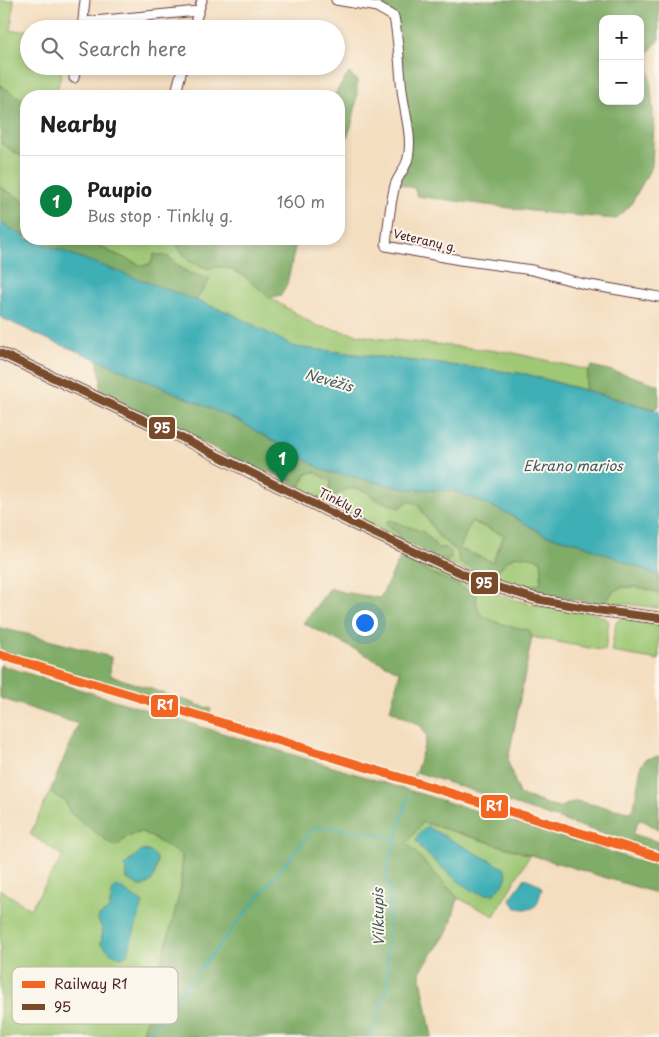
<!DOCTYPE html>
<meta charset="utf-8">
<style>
:root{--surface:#fff;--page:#f2f2f2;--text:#202124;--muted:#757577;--line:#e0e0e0;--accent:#0b8043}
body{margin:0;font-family:"Playpen Sans",sans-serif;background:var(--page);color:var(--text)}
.controls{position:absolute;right:15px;top:15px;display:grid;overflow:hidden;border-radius:10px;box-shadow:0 2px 8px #0003}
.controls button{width:45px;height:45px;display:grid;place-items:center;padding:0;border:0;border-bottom:1px solid var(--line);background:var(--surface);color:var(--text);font:25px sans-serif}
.you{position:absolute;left:364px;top:622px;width:18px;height:18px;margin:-12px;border:4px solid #fff;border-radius:50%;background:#1a73e8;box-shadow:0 0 0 8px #1a73e833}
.badge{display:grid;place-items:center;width:32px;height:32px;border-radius:50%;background:var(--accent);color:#fff;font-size:16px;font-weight:700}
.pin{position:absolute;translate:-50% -41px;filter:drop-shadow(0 1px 2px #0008)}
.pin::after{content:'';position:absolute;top:26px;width:18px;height:15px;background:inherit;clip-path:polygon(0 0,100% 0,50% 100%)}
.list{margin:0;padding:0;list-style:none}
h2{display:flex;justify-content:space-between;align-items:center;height:65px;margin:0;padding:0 20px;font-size:21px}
h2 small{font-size:16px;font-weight:400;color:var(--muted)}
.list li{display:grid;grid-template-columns:32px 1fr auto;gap:15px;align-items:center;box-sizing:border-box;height:90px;padding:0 20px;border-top:1px solid var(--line)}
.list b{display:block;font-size:19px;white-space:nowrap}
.list p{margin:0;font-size:16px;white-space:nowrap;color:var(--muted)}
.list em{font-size:16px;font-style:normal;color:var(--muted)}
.icon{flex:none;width:28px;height:28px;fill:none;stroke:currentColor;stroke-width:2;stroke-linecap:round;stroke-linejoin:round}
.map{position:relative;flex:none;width:659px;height:1037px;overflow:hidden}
.search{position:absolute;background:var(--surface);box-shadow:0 2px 8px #0003;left:20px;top:20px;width:325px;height:55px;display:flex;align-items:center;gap:12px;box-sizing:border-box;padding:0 18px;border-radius:28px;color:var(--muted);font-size:19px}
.panel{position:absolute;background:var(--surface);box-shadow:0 2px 8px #0003;left:20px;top:90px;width:325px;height:155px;border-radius:20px}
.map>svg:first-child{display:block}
</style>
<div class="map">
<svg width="659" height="1037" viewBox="0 0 659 1037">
<rect width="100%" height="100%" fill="#fbf7ec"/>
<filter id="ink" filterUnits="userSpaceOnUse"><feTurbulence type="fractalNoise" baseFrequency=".02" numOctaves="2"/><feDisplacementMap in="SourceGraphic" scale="10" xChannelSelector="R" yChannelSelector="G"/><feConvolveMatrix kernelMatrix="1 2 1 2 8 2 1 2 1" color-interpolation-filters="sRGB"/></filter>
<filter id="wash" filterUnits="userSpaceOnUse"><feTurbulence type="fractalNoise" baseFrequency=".0096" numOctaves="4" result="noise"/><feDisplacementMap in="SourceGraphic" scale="20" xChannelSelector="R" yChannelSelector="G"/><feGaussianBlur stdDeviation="1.12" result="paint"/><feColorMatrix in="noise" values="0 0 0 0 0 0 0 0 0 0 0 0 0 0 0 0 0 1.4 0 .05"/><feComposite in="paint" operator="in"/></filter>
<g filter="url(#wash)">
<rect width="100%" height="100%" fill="#f4dec0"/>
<path fill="#9fc874" stroke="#747450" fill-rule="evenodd" d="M 0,0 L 14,0 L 11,31 L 29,30 L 29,66 L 63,66 L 56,96 L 26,96 L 26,102 L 0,85 Z
M 0,142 L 14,152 L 26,158 L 26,202 L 0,187 Z
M 89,239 L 172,239 L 189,261 L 206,268 L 225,267 L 243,275 L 270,298 L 317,326 L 376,338 L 509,352 L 588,370 L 585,390 L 526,374 L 295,347 L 230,313 L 196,301 L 209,279 C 190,275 183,271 169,257 L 143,266 L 110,252 Z
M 314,472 L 331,481 L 329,494 C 345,489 361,483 373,498 L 413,501 L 418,505 L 439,537 L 481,572 L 509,559 L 523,554 L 541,560 L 542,570 L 540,584 L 528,586 L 527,591 L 499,584 L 445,562 L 445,548 L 438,548 L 429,537 L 395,531 L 399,534 L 399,539 L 320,500 L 300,486 L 306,474 Z
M 470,521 L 504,535 L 493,562 L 459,549 Z
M 403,551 C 448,573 493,597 542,606 C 559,610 597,609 609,621 L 605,651 L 532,637 L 529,630 C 517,628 487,622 480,613 C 476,608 476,600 476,594 L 400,558 Z
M 624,587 L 643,588 L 659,593 L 659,608 L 618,603 L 606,604 L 612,592 Z
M 624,617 L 659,621 L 659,660 L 611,652 L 616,622 Z
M 50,792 L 66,802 L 118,845 L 129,835 L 143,832 L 182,855 L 181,888 L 142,1037 L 0,1037 L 0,889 L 30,909 L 63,856 L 30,834 ZM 141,851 L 148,851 L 157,859 C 156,871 155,885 140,886 L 127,879 L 127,863 ZM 111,903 L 101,944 L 103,930 L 98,920 L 109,909 Z
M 422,822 L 530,855 L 494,916 L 458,898 L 406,843 ZM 431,829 L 486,895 C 460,886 439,865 420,847 Z"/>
<path fill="#7fac66" stroke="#646648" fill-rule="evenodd" d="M 391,0 L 659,0 L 659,40 L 648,53 L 654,123 L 652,166 L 630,206 L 616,219 L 548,213 L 417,196 L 414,188 L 396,183 L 408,159 L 394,17 L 377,7 ZM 603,19 L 640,19 L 640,101 L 603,101 Z
M 349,73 L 357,80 C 358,107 352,131 339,154 L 339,96 L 320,96 L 334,95 Z
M 0,85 L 26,102 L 26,158 L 14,152 L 0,142 Z
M 0,187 L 26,202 L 26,237 L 0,222 Z
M 30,239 L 89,239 L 110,252 L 143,266 L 151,264 L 154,254 L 169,257 L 181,269 L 189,273 L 210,279 L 196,301 Z
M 172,239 L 297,239 L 287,284 L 281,295 L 270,298 L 243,275 L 225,267 L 206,268 L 189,261 Z
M 97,359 L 237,420 L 325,471 L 408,489 L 456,491 L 507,513 L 545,535 L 579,543 L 659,576 L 659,593 C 646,589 623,581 612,593 C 610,595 608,601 606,604 L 545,596 L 527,591 L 528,586 L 540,584 L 542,570 L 541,560 C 517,553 513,553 497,572 L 481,572 L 460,563 L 456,550 L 439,537 L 418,505 C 410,499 406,503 399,508 L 373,498 L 368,492 L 354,488 L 347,489 L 332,497 L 329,495 L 331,481 L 314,472 L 306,474 L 300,486 L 269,472 L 259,471 L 177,429 L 99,394 L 101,380 ZM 471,521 L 504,535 L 493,562 L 460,549 Z
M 592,366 L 628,375 L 659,385 L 659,406 L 654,409 L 585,390 L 588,370 Z
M 390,520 L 424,532 L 438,548 L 445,548 L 451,552 L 451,558 L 445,562 L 399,539 L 399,534 L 387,526 L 386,522 Z
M 400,558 L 476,594 C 477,600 476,608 480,613 C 487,622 518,628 529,630 L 532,637 L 508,761 L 519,794 L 558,808 L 576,801 L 629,812 L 634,808 L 641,765 L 646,759 L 659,756 L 659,830 L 644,821 L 639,820 L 633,834 L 659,842 L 659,852 L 416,772 L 427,736 L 421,726 L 390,710 L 400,672 L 303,623 L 330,588 L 342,592 L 380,598 Z
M 0,628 L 27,634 L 111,657 L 110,673 L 112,676 L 211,709 L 209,715 L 0,651 Z
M 0,665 L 659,867 L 659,894 L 423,822 L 407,843 L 458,898 L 449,930 L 420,972 L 432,1037 L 142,1037 L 181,888 L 182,855 L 143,832 L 129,835 L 118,845 L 112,845 L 69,812 L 66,802 L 50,792 L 78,724 L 0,698 Z"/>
<path fill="#3eafb5" stroke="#446770" d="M 0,222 L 26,237 L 26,239 L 30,239 L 230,313 L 295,347 L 526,374 L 659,411 L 659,576 L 579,543 L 545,535 L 507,513 L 456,491 L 408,489 L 325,471 L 237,420 L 97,359 L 49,340 L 0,317 Z
M 428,826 L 431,829 L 504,868 L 507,874 L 505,882 L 494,894 C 486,895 478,893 471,890 C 458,882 423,853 416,840 C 419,833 421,830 428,826 Z
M 141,851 C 148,850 157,853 157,862 C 155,873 154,885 140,886 L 127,879 L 127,871 L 124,866 Z
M 525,878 L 539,884 L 542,889 C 536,908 537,911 516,908 L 510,899 Z
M 118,886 L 143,903 L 127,955 L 121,957 L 111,953 L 101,944 L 103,930 L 98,920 L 99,916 L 109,909 L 113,890 Z"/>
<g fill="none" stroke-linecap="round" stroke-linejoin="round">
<path stroke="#3eafb5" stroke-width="2" d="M 414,776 L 415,773
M 145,1037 L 315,827 C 341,830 371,830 396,840
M 368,1037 L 376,1022 L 388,986 L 387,956 L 390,891 L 386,873 L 408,796"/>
</g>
</g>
<g filter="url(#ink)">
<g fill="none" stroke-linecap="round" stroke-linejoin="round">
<g stroke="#643c41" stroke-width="11">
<path id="minor" d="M 336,0 L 377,7 L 394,17 C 399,42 399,65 402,90 C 404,111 413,137 408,158 C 406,168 398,176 395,185 C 390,205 388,225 386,246 L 460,260 L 532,270 L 584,284 L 659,297
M 83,22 L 198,11
M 82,29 L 85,0
M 193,29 L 202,0
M 74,78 L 76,66
M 175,96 L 183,66"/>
</g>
<g stroke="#643c41" stroke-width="13">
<path id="major" d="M 0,353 L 174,434 L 350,522 L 478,581 L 536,599 L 596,610 L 659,618"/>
</g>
<use href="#minor" stroke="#fff" stroke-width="9"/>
<use href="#major" stroke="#fff" stroke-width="11"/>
<g stroke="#4a1f2b" stroke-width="4">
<path id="rail" d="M 0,655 L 659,857"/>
</g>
<use href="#rail" stroke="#fbf7ec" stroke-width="2" stroke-dasharray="5.5" stroke-linecap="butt"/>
<g stroke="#fbf7ec" stroke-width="11">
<path id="bus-1" d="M 0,353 L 174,434 L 350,522 L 478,581 L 536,599 L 596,610 L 659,618"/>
</g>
<use href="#bus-1" stroke="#7a4b2a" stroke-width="8"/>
<g stroke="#fbf7ec" stroke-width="12">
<path id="rail-1" d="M 0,655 L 659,857"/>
</g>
<use href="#rail-1" stroke="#f26522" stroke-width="9"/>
</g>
</g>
<g text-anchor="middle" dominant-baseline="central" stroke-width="4" stroke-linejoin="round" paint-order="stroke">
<g font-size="12" fill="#4a1f2b" stroke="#fbf7ec">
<text transform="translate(425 240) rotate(13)">Veteranų g.</text>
<text transform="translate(342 502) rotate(26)">Tinklų g.</text>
</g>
<g font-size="14" font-style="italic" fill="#455962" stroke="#fbf7ec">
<text transform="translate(329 380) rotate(16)">Nevėžis</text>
<text x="573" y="465">Ekrano marios</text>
<text transform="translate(378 917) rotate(-91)">Vilktupis</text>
</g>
</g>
<rect x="12" y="967" width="166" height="57" rx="8" fill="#fbf7ec" stroke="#c6b6b2" stroke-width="1"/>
<rect x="22" y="981" width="23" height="7" fill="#f26522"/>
<rect x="22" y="1004" width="23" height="6" fill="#7a4b2a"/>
<g font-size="14" fill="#4a1f2b">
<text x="54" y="989">Railway R1</text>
<text x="54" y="1012">95</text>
</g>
<g stroke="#fbf7ec" stroke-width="2">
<rect x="148" y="416" width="28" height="24" rx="5" fill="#7a4b2a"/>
<rect x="470" y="571" width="29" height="24" rx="5" fill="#7a4b2a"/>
<rect x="150" y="694" width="29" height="24" rx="5" fill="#f26522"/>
<rect x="480" y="794" width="29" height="25" rx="5" fill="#f26522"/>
</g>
<g font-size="14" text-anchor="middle" font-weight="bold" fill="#fff">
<text x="162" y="433">95</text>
<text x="484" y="588">95</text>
<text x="165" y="710">R1</text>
<text x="494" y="811">R1</text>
</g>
</svg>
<div class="controls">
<button>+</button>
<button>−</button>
</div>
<div class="you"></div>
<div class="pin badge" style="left:282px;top:483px">1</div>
<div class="search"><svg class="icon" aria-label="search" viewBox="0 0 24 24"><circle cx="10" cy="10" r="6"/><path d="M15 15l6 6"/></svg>Search here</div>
<section class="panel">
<h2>Nearby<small></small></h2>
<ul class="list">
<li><span class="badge">1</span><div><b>Paupio</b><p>Bus stop · Tinklų g.</p></div><em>160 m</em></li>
</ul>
</section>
</div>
